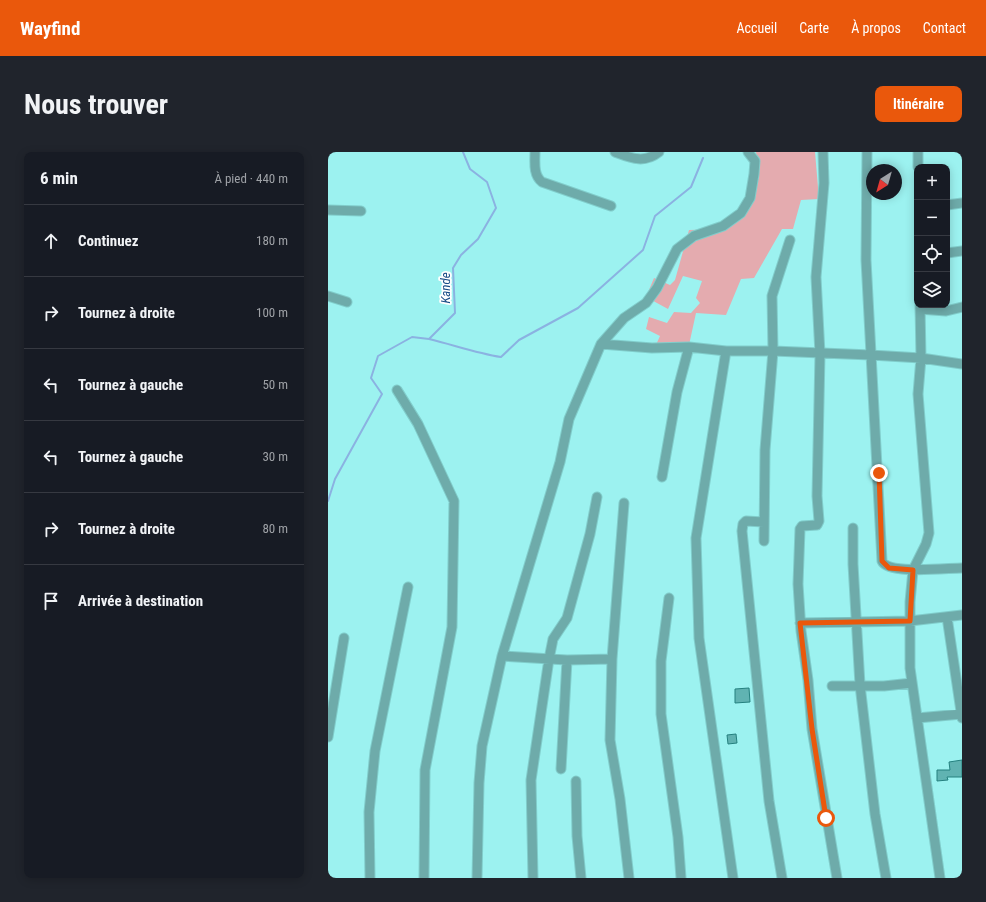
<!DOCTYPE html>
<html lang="fr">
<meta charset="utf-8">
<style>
:root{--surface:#171b24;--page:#20242c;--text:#f1f3f6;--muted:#9ea1a6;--line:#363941;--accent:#ea580c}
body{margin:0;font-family:"Roboto Condensed",sans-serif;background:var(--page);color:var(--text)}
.controls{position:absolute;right:12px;top:12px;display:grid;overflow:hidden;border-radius:8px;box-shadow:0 2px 10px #0003}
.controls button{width:36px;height:36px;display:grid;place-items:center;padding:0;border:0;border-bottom:1px solid var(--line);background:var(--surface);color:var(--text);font:20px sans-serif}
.compass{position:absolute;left:538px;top:12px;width:36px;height:36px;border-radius:50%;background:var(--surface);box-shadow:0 2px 10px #0003;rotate:217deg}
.stop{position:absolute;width:12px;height:12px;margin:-9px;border:3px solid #ea580c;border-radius:50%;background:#fff}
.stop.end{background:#ea580c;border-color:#fff;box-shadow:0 1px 4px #0008}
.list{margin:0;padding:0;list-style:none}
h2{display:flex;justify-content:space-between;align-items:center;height:52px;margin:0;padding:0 16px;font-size:17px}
h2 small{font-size:13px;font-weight:400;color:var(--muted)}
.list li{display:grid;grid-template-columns:26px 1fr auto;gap:12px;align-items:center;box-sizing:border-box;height:72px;padding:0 16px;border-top:1px solid var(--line)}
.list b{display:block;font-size:15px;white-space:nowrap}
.list em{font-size:13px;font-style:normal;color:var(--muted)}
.icon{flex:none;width:22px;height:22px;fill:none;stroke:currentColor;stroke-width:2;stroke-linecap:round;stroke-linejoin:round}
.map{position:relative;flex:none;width:634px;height:726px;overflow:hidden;border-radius:8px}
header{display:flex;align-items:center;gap:24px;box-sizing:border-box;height:56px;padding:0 20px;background:var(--accent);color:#fff}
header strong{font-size:19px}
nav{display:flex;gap:22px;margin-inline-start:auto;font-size:14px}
.intro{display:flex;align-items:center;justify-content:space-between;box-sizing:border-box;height:96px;padding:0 24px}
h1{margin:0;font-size:28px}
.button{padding:10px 18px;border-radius:8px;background:var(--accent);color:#fff;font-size:14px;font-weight:700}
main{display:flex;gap:24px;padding:0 24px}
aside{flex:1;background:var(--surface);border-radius:8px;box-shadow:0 2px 10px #0003}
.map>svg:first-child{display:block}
</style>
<header>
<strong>Wayfind</strong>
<nav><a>Accueil</a><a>Carte</a><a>À propos</a><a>Contact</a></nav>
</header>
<div class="intro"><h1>Nous trouver</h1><a class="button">Itinéraire</a></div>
<main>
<aside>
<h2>6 min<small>À pied · 440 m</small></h2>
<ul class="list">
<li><svg class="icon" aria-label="ahead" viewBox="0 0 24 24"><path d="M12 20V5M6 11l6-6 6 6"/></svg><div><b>Continuez</b></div><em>180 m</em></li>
<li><svg class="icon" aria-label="right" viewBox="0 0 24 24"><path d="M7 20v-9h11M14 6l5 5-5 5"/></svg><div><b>Tournez à droite</b></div><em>100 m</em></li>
<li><svg class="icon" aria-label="left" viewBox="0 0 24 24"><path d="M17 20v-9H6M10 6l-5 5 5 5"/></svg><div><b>Tournez à gauche</b></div><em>50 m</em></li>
<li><svg class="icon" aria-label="left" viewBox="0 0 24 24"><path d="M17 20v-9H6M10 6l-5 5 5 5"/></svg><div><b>Tournez à gauche</b></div><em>30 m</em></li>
<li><svg class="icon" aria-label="right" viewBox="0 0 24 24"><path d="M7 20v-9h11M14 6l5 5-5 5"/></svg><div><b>Tournez à droite</b></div><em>80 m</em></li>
<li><svg class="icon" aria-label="arrive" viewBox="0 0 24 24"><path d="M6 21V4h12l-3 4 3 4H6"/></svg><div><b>Arrivée à destination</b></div></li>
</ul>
</aside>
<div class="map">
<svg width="634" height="726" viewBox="0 0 634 726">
<rect width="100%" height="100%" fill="#9cf2f0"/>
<path fill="#e4abaf" d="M 428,0 L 487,0 L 491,47 L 473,48 L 465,77 L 454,77 L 426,126 L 413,127 L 398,163 L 368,161 L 361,193 L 327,195 L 332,184 L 318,177 L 321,165 L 339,171 L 346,160 L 363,161 L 372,151 L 368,146 L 374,129 L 355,124 L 340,157 L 318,145 L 326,126 L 342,133 L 347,128 L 361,78 L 397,77 L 431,26 Z"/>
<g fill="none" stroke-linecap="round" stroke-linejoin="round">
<path stroke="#8bb2e1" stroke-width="2" d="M 101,187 C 126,193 148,201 173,205 L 191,188 L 250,156 L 315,98 L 327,64 L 363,35 L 375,6
M 0,349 L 7,327 L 54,242 L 43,226 L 50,204 L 84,185 L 101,187 L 127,161 L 125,116 L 133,103 L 150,87 L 168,56 L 159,30 L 142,17 L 135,0"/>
</g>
<path fill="#60b3b2" stroke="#25807f" d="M 421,536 L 422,550 L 407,551 L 407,537 Z
M 408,582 L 409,591 L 400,592 L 399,583 Z
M 634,608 L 634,625 L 619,625 L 620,628 L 609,629 L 609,618 L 622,618 L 621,610 Z"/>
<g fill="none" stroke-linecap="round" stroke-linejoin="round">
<g stroke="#81cdcb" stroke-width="11">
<path id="minor" d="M 207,0 C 207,10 205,23 214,30 L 283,54
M 287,0 C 303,6 316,12 331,0
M 495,0 L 496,31 L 488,125 L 492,202 L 489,344 L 491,369 L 489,373 L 474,374 L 472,377 L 470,432 L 473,479 L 480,528 L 484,577 L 509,726
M 539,0 L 538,108 L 554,409 C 560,423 619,416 634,416
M 590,15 L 590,0
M 619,53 L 634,51
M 0,58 L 33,59
M 619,101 L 634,99
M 0,144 L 19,150
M 592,153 L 593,206 L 590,242 L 601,381 L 598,392 L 585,418 L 582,450 L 582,516 L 612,726
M 592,157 L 618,159 L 634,155
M 273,192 L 324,196 L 361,195 L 398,199 L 445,199 L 543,203 L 593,206 L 634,212
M 398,199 L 368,386 L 371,486 L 405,726
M 69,238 L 90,272 L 126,349 L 124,475 L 97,618 L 96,726
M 334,325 L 349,240 L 361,195
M 296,351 L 284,507 L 282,588 L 292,647 L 301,726
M 436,370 L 418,369 L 415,372 L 414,379 L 441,649 L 454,726
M 525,376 L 525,412 L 532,533 L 547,662 L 558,726
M 436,389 L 437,298 L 445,199 L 444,144 L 462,88
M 341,446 L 333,509 L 333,562 L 350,685 L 353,726
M 619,465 L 634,566
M 472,471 L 582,469 L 634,463
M 174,504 L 239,508 L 284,507
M 504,534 L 556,534 L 584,531
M 589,566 L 634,562
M 0,585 L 16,486
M 233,617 L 239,508
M 248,629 L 249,684 L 253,726
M 42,726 L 41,660 L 47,599 L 80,435
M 149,726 L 151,631 L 154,594 L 174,504 L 232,310 L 241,267 L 273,192 L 296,166 L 318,151 L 329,136 L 349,97 L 366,84 L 395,74 L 413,61 L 422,46 L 426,22 L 427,9 L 420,0
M 205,726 L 203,628 L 221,507 L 225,487 L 239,466 L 262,382 L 269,345"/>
</g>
<use href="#minor" stroke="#6eabaa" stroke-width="9"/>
</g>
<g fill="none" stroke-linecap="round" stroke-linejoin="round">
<path stroke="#ea580c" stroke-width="5" d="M 498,666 L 484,577 L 472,471 L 582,469 L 585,418 L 561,416 L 554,409 L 551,321"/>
</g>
<g text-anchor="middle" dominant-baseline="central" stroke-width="3.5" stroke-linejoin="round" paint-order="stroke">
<g font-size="13" font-style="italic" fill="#194d87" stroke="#fff">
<text transform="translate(117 136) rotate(-90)">Kande</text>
</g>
</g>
</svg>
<div class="controls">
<button>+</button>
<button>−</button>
<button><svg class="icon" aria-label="locate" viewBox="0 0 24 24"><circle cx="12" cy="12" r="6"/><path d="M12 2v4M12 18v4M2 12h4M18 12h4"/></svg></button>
<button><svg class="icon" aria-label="layers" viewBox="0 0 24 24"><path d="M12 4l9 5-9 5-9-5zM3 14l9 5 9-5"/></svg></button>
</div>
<svg class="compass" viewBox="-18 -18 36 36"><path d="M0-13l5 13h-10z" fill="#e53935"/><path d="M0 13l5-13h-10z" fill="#9ea1a6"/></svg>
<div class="stop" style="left:498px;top:666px"></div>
<div class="stop end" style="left:551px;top:321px"></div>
</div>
</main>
